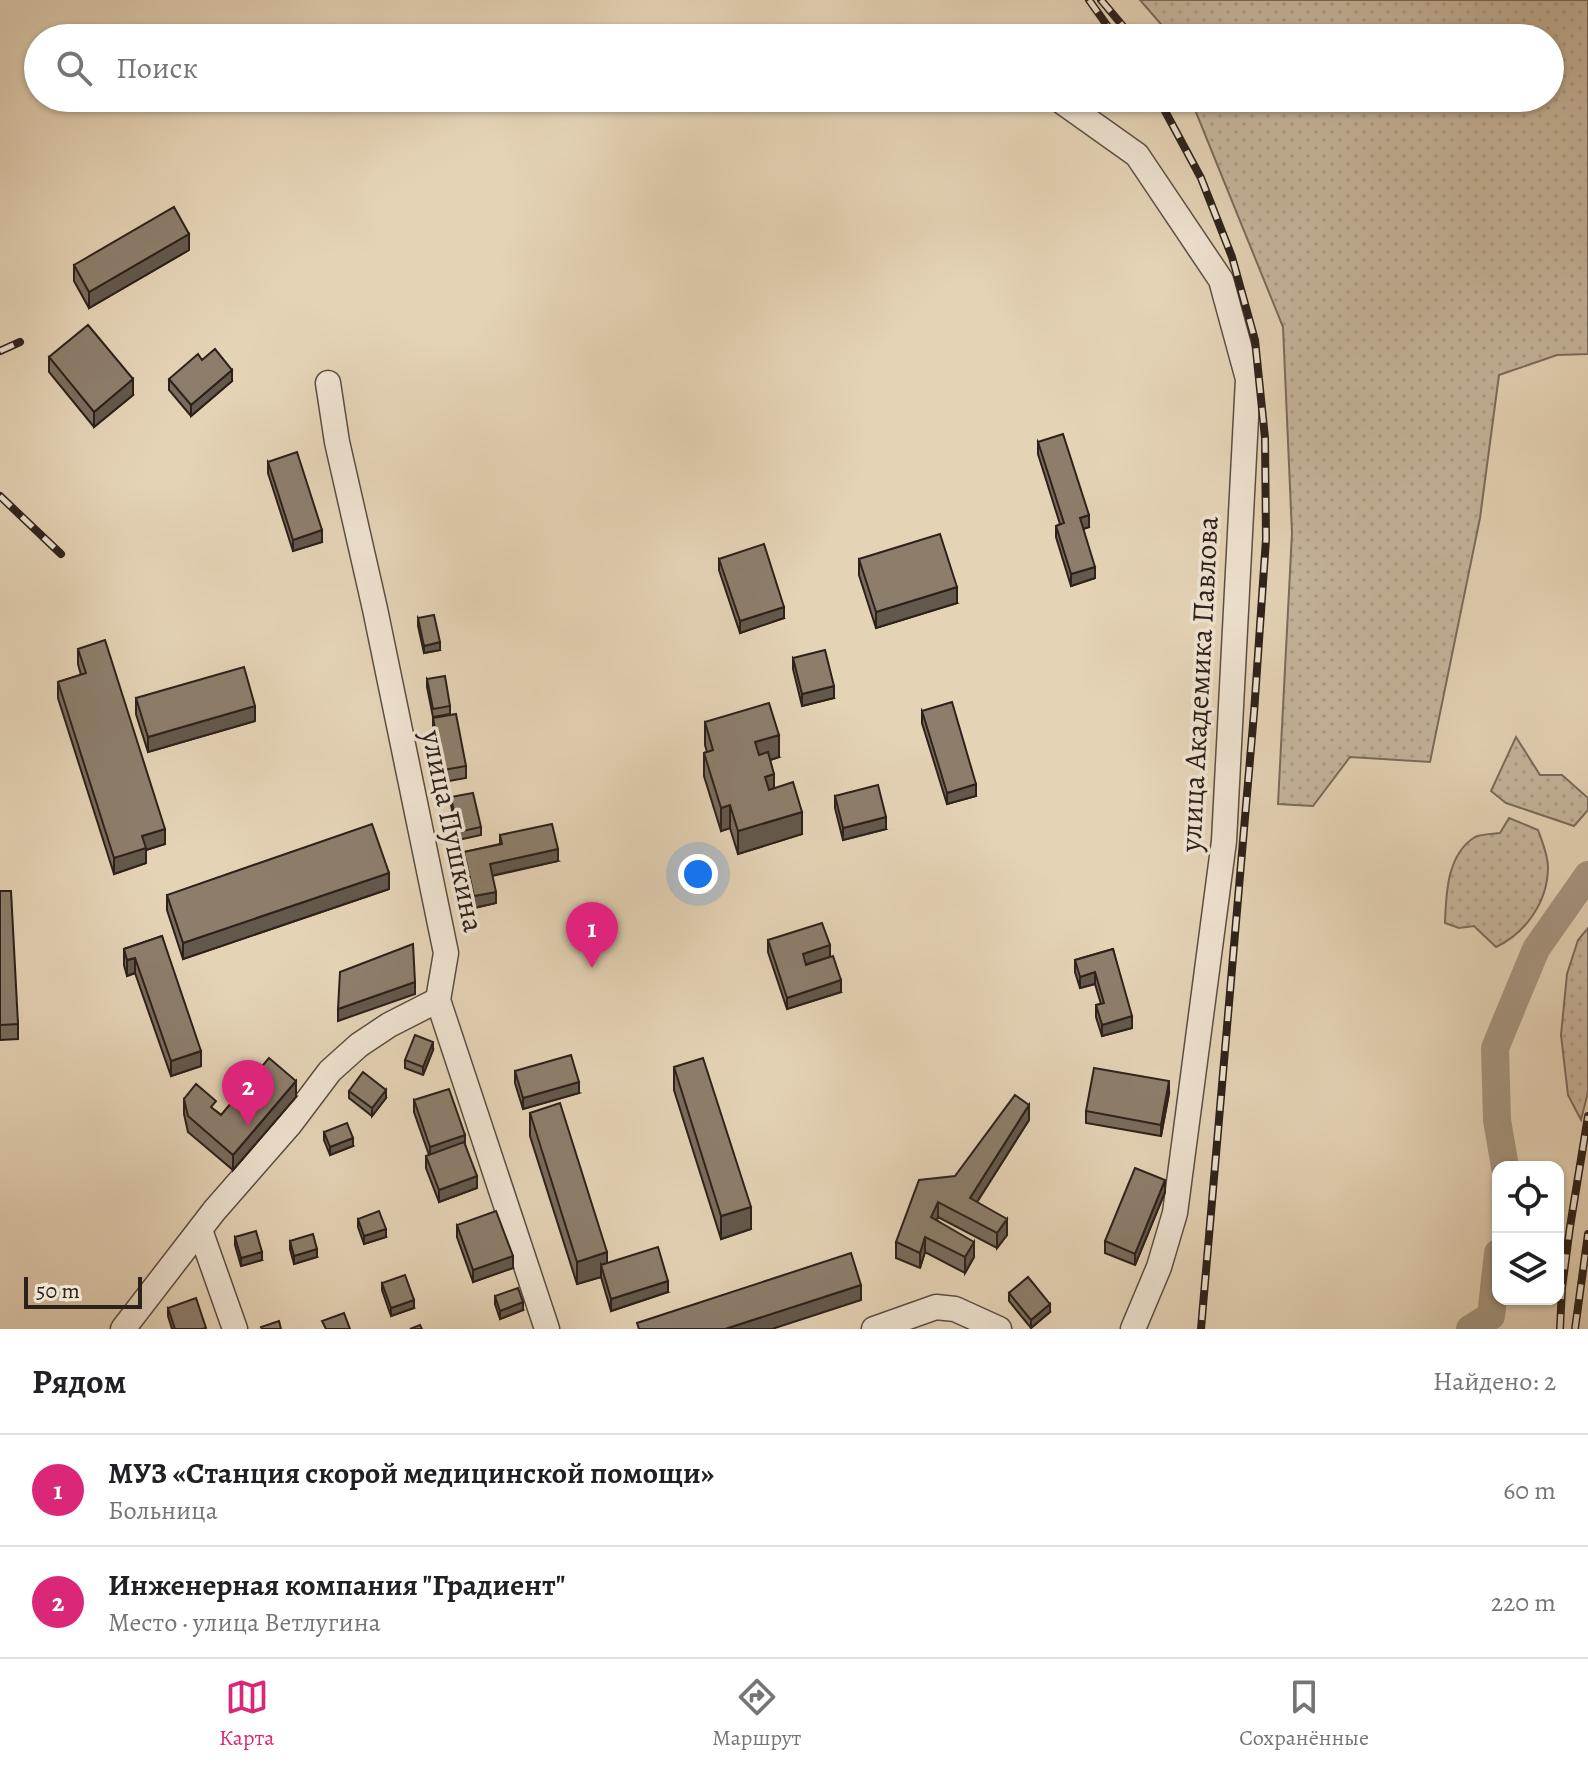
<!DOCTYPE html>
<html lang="ru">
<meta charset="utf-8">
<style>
:root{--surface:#fff;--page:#f6f6f6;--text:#202124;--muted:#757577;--line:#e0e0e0;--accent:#db2777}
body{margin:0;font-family:Alegreya,serif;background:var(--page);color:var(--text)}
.controls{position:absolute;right:24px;bottom:24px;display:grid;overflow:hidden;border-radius:16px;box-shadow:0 2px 6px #0004}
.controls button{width:72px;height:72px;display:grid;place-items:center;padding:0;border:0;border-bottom:2px solid var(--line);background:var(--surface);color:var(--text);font:40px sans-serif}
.scale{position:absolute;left:24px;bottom:20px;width:118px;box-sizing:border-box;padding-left:8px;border:4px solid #2d211b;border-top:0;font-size:22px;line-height:28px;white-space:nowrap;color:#2d211b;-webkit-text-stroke:6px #eee2d0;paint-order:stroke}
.you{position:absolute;left:698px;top:874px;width:28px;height:28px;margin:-20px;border:6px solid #fff;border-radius:50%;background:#1a73e8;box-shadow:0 0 0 12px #1a73e833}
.badge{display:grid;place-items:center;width:52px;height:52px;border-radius:50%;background:var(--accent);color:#fff;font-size:26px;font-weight:700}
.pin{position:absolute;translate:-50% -66px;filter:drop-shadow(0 2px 4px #0008)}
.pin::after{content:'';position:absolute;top:42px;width:28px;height:24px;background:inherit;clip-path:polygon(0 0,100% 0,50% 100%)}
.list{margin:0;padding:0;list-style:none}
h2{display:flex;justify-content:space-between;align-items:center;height:104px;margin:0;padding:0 32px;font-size:34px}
h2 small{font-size:26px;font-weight:400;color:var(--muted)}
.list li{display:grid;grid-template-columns:52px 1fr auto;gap:24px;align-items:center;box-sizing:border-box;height:112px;padding:0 32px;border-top:2px solid var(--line)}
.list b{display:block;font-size:30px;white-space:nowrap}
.list p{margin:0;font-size:26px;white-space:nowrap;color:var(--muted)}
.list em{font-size:26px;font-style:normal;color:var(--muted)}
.icon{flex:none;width:44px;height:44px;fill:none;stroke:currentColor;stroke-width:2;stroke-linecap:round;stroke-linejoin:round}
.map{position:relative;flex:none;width:1588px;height:1329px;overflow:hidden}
.search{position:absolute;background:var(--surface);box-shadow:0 2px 6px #0004;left:24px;right:24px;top:24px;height:88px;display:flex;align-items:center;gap:20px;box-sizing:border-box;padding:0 28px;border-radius:44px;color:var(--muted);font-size:30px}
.sheet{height:328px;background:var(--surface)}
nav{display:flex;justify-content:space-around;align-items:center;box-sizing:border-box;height:112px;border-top:2px solid var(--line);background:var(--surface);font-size:22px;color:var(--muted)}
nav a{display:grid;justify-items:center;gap:4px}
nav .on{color:var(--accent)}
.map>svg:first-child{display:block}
</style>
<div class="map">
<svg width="1588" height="1329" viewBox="0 0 1588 1329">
<defs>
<pattern id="green-dots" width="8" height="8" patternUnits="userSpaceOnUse" patternTransform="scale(2)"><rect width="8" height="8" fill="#c6b59c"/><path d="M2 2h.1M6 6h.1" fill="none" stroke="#aa9b86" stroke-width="1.8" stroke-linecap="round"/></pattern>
</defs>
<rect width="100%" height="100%" fill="#e5d3b6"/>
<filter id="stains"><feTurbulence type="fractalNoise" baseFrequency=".0025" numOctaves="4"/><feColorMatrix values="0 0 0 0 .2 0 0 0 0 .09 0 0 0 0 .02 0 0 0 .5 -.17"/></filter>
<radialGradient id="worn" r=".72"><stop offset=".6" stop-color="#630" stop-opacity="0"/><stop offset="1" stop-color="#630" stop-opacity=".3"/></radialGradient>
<path fill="url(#green-dots)" stroke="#7a6b5c" stroke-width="2" d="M 1140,0 L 1588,0 L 1588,354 L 1557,355 L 1499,375 L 1480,518 L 1430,762 L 1350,757 L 1313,806 L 1278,804 L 1292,533 L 1283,327 L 1191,100 L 1550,98 L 1550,38 L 1173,38 Z
M 1516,737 L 1540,775 L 1562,775 L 1588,798 L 1588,810 L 1574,826 L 1506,803 L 1491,791 Z
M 1509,818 L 1538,830 C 1542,841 1548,855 1548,867 C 1548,901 1526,933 1496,947 L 1474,926 L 1459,928 L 1445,923 C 1446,894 1447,854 1475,837 C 1481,834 1492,834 1500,833 Z
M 1588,928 L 1588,1092 L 1581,1120 L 1568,1095 L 1561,1035 L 1567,974 L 1578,940 Z"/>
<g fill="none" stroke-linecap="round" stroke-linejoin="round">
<path stroke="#a69681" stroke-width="28" d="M 1505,1167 L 1497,1120 L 1495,1048 L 1536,949 L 1588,875
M 1470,1329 L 1491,1316 L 1498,1253"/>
<g stroke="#5b4e42" stroke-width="27">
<path id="minor" d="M 1061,101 L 1137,155 L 1221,280 L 1248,379 L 1224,841 L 1175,1213 L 1159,1267 L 1133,1329
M 328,383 L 337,442 L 375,609 L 446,953 L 438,1000 L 547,1329
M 200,1230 L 235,1329
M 123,1329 L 214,1211 L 290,1124 L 330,1071 L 359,1045 L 389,1025 L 438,1000
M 874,1329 L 936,1307 L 955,1309 L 999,1329"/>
</g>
<use href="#minor" stroke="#eee2d0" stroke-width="24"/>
<g stroke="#2d211b" stroke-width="8">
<path id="rail" d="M 1089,0 L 1116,38
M 1101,0 L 1133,38
M 1158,98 L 1201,178 L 1232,257 L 1255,340 L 1265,438 L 1266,539 L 1254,713 L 1201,1329
M 0,351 L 20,342
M 0,496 L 61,554
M 1560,1329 L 1562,1288 L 1570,1227 L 1588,1116
M 1575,1329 L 1588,1234"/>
</g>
<use href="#rail" stroke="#eee2d0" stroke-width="5" stroke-dasharray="15" stroke-linecap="butt"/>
</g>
<path fill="#796c5d" stroke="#2d211b" stroke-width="2" d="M 189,250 L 89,308 L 74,281 L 74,265 Z
M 49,357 L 133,395 L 94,427 L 49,372 Z
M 202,360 L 232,381 L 191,416 L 169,390 L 169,379 Z
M 1038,442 L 1089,527 L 1083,529 L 1095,578 L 1071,586 L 1056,537 L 1056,526 L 1060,524 L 1038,454 Z
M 268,462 L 322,542 L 293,551 L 268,473 Z
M 719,559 L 784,618 L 740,633 L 719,570 Z
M 859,559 L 957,603 L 876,628 L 859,575 Z
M 418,618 L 440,650 L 424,653 L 418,626 Z
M 78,649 L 165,844 L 146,850 L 146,863 L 114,874 L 58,698 L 58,682 L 81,675 L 78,664 Z
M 793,658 L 834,698 L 802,706 L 793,669 Z
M 427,679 L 450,706 L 450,714 L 433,717 L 427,687 Z
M 136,698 L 255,721 L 148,752 L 136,714 Z
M 922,711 L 976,796 L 947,804 L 922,723 Z
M 433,718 L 466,766 L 466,778 L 443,782 L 433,730 Z
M 705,722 L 779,757 L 770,760 L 774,788 L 802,834 L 738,854 L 730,828 L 721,831 L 704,776 L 704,753 L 707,752 L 705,745 Z
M 835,796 L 886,829 L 843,840 L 835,808 Z
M 451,797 L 481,827 L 481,835 L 458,840 L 451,805 Z
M 500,835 L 558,861 L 492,876 L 496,903 L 474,908 L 464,863 L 464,852 L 500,844 Z
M 389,889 L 183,959 L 167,910 L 167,895 Z
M 0,891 L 18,1024 L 18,1039 L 0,1040 Z
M 162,936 L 201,1066 L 171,1076 L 135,973 L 127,976 L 124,965 L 124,949 Z
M 768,940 L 830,957 L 806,964 L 841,992 L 787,1009 L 768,952 Z
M 1113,949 L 1132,1028 L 1102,1036 L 1096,1017 L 1096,1005 L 1101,1004 L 1095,984 L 1080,988 L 1075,972 L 1075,960 Z
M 433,1050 L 423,1075 L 405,1068 L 405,1060 Z
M 674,1067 L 751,1229 L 721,1239 L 674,1090 Z
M 515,1071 L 579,1093 L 523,1109 L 515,1083 Z
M 349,1091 L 386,1098 L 372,1116 L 349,1098 Z
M 1169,1093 L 1161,1136 L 1086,1123 L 1086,1111 Z
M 296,1097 L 233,1170 L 188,1132 L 184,1114 L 184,1099 L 216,1111 L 221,1115 Z
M 414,1100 L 465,1144 L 477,1188 L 439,1202 L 426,1168 L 426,1156 L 429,1155 L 414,1112 Z
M 530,1113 L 607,1263 L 668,1292 L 611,1311 L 601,1277 L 577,1284 L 530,1136 Z
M 1029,1120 L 977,1202 L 1007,1235 L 997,1248 L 938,1217 L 937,1220 L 974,1257 L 965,1273 L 925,1252 L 920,1268 L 896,1258 L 896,1242 L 955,1176 Z
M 324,1132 L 353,1146 L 330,1155 L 324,1140 Z
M 1165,1192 L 1135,1265 L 1105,1253 L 1105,1241 Z
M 358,1219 L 386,1237 L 364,1244 L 358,1227 Z
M 457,1225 L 513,1268 L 473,1282 L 457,1237 Z
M 235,1237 L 262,1260 L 241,1266 L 235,1245 Z
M 290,1241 L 317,1257 L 294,1264 L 290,1249 Z
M 382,1283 L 414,1308 L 391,1316 L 382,1290 Z
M 1009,1293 L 1050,1312 L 1031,1328 L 1009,1301 Z
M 495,1296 L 523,1310 L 500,1319 L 495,1304 Z
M 168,1308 L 206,1329 L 172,1329 L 168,1316 Z"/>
<path fill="#63584c" stroke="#2d211b" stroke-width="2" d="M 189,234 L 189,250 L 89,308 L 89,292 Z
M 232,370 L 232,381 L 191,416 L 191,405 Z
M 133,379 L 133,395 L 94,427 L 94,412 Z
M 1089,515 L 1089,527 L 1080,530 L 1080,518 Z
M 322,530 L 322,542 L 293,551 L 293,540 Z
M 1095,567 L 1095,578 L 1071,586 L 1071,574 Z
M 957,587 L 957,603 L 876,628 L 876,612 Z
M 784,607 L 784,618 L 740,633 L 740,621 Z
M 440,642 L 440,650 L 424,653 L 424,646 Z
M 834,686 L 834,698 L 802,706 L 802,694 Z
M 255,706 L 255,721 L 148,752 L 148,737 Z
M 779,735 L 779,757 L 755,765 L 755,742 Z
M 774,774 L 774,797 L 765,800 L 765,777 Z
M 976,784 L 976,796 L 947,804 L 947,793 Z
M 730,805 L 730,828 L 721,831 L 721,808 Z
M 802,812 L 802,834 L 738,854 L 738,831 Z
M 886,817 L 886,829 L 843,840 L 843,828 Z
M 165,829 L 165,844 L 146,850 L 146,863 L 114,874 L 114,858 L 142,836 Z
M 558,849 L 558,861 L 490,876 L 490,864 Z
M 389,873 L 389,889 L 183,959 L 183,943 Z
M 496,892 L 496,903 L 474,908 L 474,896 Z
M 830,945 L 830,957 L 803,965 L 803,954 Z
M 135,958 L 135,973 L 127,976 L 127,960 Z
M 1095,972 L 1095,984 L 1080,988 L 1080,977 Z
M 841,980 L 841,992 L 787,1009 L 787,998 Z
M 415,982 L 415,994 L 338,1021 L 338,1009 Z
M 1132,1016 L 1132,1028 L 1102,1036 L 1102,1025 Z
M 433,1042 L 433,1050 L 423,1075 L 423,1067 Z
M 201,1051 L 201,1066 L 171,1076 L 171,1061 Z
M 296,1081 L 296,1097 L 233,1170 L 233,1155 Z
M 1169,1081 L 1169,1093 L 1161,1136 L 1161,1125 Z
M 579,1082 L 579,1093 L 523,1109 L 523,1098 Z
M 386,1090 L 386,1098 L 372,1116 L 372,1108 Z
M 1029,1105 L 1029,1120 L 970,1213 L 970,1198 Z
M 465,1135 L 465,1147 L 430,1158 L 430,1147 Z
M 353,1138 L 353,1146 L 330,1155 L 330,1147 Z
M 477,1176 L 477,1188 L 439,1202 L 439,1190 Z
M 1165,1180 L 1165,1192 L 1135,1265 L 1135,1254 Z
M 938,1202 L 938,1217 L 931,1233 L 931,1217 Z
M 751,1207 L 751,1229 L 721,1239 L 721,1216 Z
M 1007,1219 L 1007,1235 L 997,1248 L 997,1233 Z
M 386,1229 L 386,1237 L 364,1244 L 364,1236 Z
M 925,1237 L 925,1252 L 920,1268 L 920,1253 Z
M 974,1242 L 974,1257 L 965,1273 L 965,1257 Z
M 317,1249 L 317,1257 L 294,1264 L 294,1256 Z
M 262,1252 L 262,1260 L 241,1266 L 241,1258 Z
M 607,1252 L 607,1275 L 601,1265 L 601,1277 L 577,1284 L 577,1262 Z
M 513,1256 L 513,1268 L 473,1282 L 473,1270 Z
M 668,1281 L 668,1292 L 611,1311 L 611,1299 Z
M 861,1285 L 861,1300 L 772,1329 L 725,1329 Z
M 414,1300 L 414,1308 L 391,1316 L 391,1308 Z
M 523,1302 L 523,1310 L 500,1319 L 500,1311 Z
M 1050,1304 L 1050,1312 L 1031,1328 L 1031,1320 Z"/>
<path fill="#8d7e6c" stroke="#2d211b" stroke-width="2" d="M 174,207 L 189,234 L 89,292 L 74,265 Z
M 88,325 L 133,379 L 94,412 L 49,357 Z
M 215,349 L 232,370 L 191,405 L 169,379 L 198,354 L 202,360 Z
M 1063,434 L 1089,515 L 1080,518 L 1095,567 L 1071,574 L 1056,526 L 1064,523 L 1038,442 Z
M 297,452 L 322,530 L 293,540 L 268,462 Z
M 940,534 L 957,587 L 876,612 L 859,559 Z
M 764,544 L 784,607 L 740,621 L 719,559 Z
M 434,615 L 440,642 L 424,646 L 418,618 Z
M 105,640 L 165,829 L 142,836 L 146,848 L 114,858 L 58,682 L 86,673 L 78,649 Z
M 825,650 L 834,686 L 802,694 L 793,658 Z
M 244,667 L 255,706 L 148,737 L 136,698 Z
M 445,676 L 450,706 L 433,709 L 427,679 Z
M 952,702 L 976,784 L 947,793 L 922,711 Z
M 769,703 L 779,735 L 755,742 L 759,755 L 768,752 L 774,774 L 765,777 L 769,790 L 793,782 L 802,812 L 738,831 L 730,805 L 721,808 L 704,753 L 713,750 L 705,722 Z
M 456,714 L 466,766 L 443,770 L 433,718 Z
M 878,785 L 886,817 L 843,828 L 835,796 Z
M 473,793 L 481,827 L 458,832 L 451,797 Z
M 372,824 L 389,873 L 183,943 L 167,895 Z
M 552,824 L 558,849 L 490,864 L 496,892 L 474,896 L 464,852 L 502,844 L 500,835 Z
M 0,891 L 11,891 L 18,1024 L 0,1025 Z
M 822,923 L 830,945 L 803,954 L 806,965 L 833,956 L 841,980 L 787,998 L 768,940 Z
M 162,936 L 201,1051 L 171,1061 L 135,958 L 127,960 L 124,949 Z
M 413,944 L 415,982 L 338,1009 L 340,972 Z
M 1113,949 L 1132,1016 L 1102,1025 L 1096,1005 L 1104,1003 L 1095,972 L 1080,977 L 1075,960 Z
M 415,1035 L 433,1042 L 423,1067 L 405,1060 Z
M 571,1055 L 579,1082 L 523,1098 L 515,1071 Z
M 269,1058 L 296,1081 L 233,1155 L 188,1116 L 184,1099 L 196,1084 L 216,1101 L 211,1107 L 221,1115 Z
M 703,1058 L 751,1207 L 721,1216 L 674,1067 Z
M 1094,1068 L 1169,1081 L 1161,1125 L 1086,1111 Z
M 363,1072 L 386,1090 L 372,1108 L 349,1091 Z
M 449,1089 L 465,1135 L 430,1147 L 414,1100 Z
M 1015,1095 L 1029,1105 L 970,1198 L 1007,1219 L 997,1233 L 938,1202 L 931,1217 L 974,1242 L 965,1257 L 925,1237 L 920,1253 L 896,1242 L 919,1180 L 955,1176 Z
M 560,1103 L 607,1252 L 577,1262 L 530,1113 Z
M 347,1123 L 353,1138 L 330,1147 L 324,1132 Z
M 464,1142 L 477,1176 L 439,1190 L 426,1156 Z
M 1135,1168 L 1165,1180 L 1135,1254 L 1105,1241 Z
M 379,1211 L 386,1229 L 364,1236 L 358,1219 Z
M 496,1211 L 513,1256 L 473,1270 L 457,1225 Z
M 256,1231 L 262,1252 L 241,1258 L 235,1237 Z
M 313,1234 L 317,1249 L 294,1256 L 290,1241 Z
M 658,1247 L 668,1281 L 611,1299 L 601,1265 Z
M 851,1253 L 861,1285 L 725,1329 L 639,1329 L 637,1323 Z
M 405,1275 L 414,1300 L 391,1308 L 382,1283 Z
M 1028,1277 L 1050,1304 L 1031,1320 L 1009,1293 Z
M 518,1288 L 523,1302 L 500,1311 L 495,1296 Z
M 196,1298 L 206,1328 L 202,1329 L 175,1329 L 168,1308 Z
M 344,1313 L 350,1329 L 326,1329 L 322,1321 Z
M 279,1321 L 281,1329 L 262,1329 L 261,1327 Z
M 420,1325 L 422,1329 L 410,1329 Z"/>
<g text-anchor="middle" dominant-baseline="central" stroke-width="7" stroke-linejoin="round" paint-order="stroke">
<g font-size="30" fill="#2d211b" stroke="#eee2d0">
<text transform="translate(1199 684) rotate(-87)">улица Академика Павлова</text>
<text transform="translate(453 831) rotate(78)">улица Пушкина</text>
</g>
</g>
<rect width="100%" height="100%" filter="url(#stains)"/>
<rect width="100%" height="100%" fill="url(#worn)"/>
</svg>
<div class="controls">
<button><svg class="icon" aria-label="locate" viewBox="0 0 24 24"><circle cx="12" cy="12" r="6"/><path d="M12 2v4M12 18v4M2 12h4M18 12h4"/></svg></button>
<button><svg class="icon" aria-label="layers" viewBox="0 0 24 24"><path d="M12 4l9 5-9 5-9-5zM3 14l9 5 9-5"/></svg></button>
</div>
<div class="scale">50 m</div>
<div class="you"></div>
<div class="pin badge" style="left:592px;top:968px">1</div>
<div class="pin badge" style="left:248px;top:1126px">2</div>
<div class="search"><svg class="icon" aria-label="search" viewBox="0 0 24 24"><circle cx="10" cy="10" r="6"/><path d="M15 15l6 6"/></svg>Поиск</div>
</div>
<section class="sheet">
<h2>Рядом<small>Найдено: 2</small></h2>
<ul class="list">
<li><span class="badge">1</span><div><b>МУЗ «Станция скорой медицинской помощи»</b><p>Больница</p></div><em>60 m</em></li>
<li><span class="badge">2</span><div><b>Инженерная компания &quot;Градиент&quot;</b><p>Место · улица Ветлугина</p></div><em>220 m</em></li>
</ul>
</section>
<nav>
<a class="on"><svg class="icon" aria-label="map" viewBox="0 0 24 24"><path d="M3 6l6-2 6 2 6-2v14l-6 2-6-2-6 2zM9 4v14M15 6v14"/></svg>Карта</a>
<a><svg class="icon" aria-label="directions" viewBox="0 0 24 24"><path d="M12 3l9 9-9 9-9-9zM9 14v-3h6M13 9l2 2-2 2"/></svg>Маршрут</a>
<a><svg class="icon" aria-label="saved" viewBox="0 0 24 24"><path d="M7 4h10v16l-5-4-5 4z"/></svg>Сохранённые</a>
</nav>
